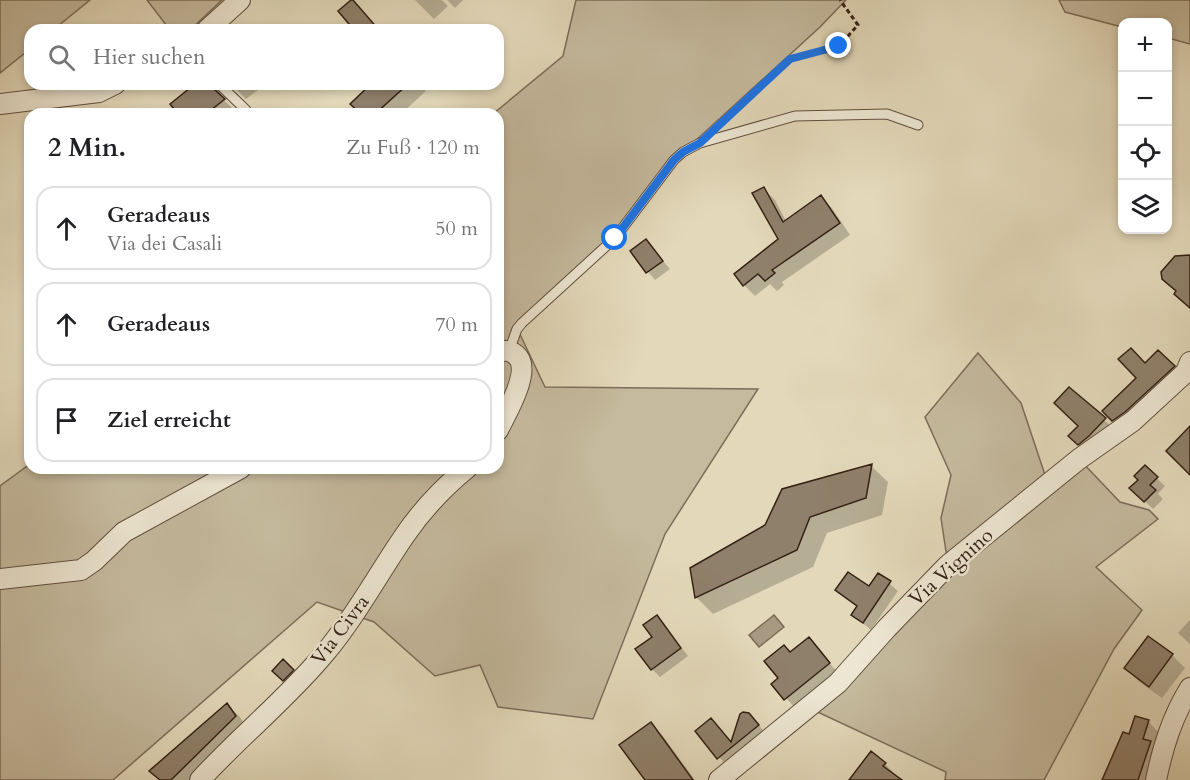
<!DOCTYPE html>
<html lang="de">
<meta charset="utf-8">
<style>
:root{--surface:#fff;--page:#f6f6f6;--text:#202124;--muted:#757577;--line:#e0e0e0}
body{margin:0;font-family:Cardo,serif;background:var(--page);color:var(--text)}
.controls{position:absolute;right:18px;top:18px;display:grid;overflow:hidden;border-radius:12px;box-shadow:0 3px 9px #0003}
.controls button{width:54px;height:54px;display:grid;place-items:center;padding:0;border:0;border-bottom:2px solid var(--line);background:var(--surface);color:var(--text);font:30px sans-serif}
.stop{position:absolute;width:18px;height:18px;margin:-14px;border:4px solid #1a73e8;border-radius:50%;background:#fff}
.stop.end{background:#1a73e8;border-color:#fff;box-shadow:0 2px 6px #0008}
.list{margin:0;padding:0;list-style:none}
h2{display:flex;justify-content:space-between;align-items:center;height:78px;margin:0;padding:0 24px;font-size:26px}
h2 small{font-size:20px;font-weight:400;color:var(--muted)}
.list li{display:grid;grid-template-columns:39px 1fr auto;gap:18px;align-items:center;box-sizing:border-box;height:84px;margin:0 12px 12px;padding:0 12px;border:2px solid var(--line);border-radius:18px}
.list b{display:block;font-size:22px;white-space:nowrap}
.list p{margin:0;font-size:20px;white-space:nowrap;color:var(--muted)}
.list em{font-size:20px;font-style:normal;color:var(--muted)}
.icon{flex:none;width:33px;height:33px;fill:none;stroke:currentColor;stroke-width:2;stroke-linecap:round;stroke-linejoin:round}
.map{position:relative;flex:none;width:1190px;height:780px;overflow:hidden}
.search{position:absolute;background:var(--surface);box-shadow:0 3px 9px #0003;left:24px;top:24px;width:480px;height:66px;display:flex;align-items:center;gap:15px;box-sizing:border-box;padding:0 21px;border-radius:18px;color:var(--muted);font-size:22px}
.panel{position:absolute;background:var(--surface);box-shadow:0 3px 9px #0003;left:24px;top:108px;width:480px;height:366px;border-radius:18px}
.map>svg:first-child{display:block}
</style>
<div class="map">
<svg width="1190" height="780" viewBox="0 0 1190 780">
<rect width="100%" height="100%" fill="#e3d9ba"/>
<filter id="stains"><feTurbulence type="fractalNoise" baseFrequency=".00333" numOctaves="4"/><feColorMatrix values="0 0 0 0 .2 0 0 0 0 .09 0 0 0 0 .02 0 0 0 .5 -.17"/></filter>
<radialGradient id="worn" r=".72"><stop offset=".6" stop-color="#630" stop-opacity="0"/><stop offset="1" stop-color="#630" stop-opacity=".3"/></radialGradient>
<path fill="#c5ba9e" stroke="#7c6d5a" stroke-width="1.5" d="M 0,0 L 90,0 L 53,30 L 30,30 L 30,49 L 0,73 Z
M 147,0 L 222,0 L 190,30 L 170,30 Z
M 576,0 L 846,0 L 820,27 L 683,152 L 615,238 L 517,328 L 545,387 L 758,389 L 665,534 L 593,719 L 498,707 L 480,665 L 435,676 L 374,622 L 317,602 L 113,780 L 0,780 L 0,486 L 30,464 L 30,468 L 498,468 L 498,114 L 493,114 L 563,56 Z
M 1059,0 L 1190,0 L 1190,44 L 1168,38 L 1168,22 L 1122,22 L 1122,27 L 1065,12 Z
M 978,353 L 1021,403 L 1048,484 L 1079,459 L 1120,502 L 1149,510 L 1158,519 L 1096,567 L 1142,610 L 1114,649 L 1044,780 L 945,780 L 946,772 L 809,708 L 948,565 L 941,518 L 951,475 L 925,417 Z"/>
<path fill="#a89a82" stroke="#7a6956" stroke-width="1.5" d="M 774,615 L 784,627 L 759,647 L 749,635 Z"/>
<path fill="#0003" d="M 415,0 L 442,0 L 448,6 L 434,19 Z
M 447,0 L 463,0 L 455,8 Z
M 351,24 L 378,30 L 345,30 Z
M 198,84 L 266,84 L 246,99 L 233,86 L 222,87 L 220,96 L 232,108 L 225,114 L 180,114 Z
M 373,84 L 419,84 L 426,91 L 401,114 L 363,114 Z
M 764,189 L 775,200 L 786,221 L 821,197 L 832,208 L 850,235 L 782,282 L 784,285 L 777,291 L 770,284 L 755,296 L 744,285 L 780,239 Z
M 646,241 L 670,269 L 655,280 L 632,252 Z
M 1158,352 L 1181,374 L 1120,427 L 1104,411 L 1138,378 Z
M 1069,389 L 1112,427 L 1086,451 L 1077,443 L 1080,426 Z
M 871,466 L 888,482 L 882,515 L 827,533 L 813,567 L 713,614 L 697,598 L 691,569 Z
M 1145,467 L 1165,486 L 1158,494 L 1163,499 L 1153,509 L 1131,488 L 1139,480 Z
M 879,575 L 898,591 L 871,630 L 853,615 L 858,607 L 837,590 L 869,588 Z
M 657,617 L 688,656 L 660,677 L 652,669 Z
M 1190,620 L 1190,644 L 1178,633 Z
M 1148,638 L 1172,655 L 1185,668 L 1162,698 L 1138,681 L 1126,668 Z
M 808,639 L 841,676 L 798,711 L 773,684 L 780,679 L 791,653 Z
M 283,662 L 297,674 L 287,684 L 274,671 Z
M 227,705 L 240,717 L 247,729 L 195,780 L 161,780 Z
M 1148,721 L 1159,733 L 1153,780 L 1104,780 L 1130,736 Z
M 757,723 L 766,734 L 727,766 L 697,731 L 719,728 L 732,743 Z
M 650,724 L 663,736 L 695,780 L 647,780 Z
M 885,764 L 897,776 L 896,778 L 898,780 L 851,780 Z"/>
<path fill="#8f806b" stroke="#342015" stroke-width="1.5" d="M 351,0 L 353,0 L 379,30 L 354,30 L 338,11 Z
M 195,84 L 212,84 L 214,89 L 225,99 L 206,114 L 178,114 L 170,104 Z
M 371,84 L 408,84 L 375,114 L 361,114 L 350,104 Z
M 764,187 L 783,222 L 821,195 L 840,223 L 772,270 L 775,273 L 765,281 L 758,274 L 743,286 L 734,274 L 778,239 L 752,193 Z
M 646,239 L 663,261 L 646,273 L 630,251 Z
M 1190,255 L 1190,308 L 1174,294 L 1176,291 L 1162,279 L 1161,272 L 1175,256 Z
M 1131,348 L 1145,363 L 1158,350 L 1175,366 L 1125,412 L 1112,421 L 1102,411 L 1136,378 L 1118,359 Z
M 1069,387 L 1106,418 L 1089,436 L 1078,445 L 1068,436 L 1078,426 L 1054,403 Z
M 1190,426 L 1190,475 L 1166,451 Z
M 872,464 L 866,498 L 810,517 L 797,550 L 695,598 L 690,568 L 765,525 L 782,489 Z
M 1145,465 L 1158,477 L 1150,485 L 1156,490 L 1144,502 L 1129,488 L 1138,480 L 1134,476 Z
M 848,572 L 869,586 L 878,573 L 891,581 L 863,623 L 851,615 L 857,606 L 835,590 Z
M 657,615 L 681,648 L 651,670 L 635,649 L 652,637 L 643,625 Z
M 1148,636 L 1173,654 L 1149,687 L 1124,668 Z
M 809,637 L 830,663 L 784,700 L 771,684 L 778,678 L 764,661 L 784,645 L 790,652 Z
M 283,659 L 294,670 L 283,681 L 272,671 Z
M 227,703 L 236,716 L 171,780 L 160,780 L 149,771 Z
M 743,712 L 749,713 L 759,725 L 717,759 L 695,731 L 711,718 L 731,742 L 740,714 Z
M 1135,716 L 1149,720 L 1143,739 L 1151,741 L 1138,780 L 1102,780 L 1123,732 L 1129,734 Z
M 651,722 L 693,780 L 645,780 L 619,745 Z
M 871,751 L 886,763 L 883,766 L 902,780 L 849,780 Z"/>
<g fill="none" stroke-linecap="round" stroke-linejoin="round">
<g stroke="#604e3e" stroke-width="11">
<path id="lane" d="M 219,84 L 246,110
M 509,351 L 517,329 L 522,323 L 615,238 L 674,160 L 683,152 L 700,143 L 795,116 L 887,114 L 918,125"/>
</g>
<g stroke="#604e3e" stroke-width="22">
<path id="street" d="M 207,30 L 240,0
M 0,104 L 99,92 L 115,84
M 498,352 C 505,350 510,350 516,355 C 533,369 506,414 498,430
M 0,579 L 81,570 L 94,561 L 124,532 L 241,468
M 200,780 C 240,736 287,699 325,653 C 356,616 378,574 405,535 C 422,510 444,487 467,468
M 719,780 L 838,683 L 887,628 L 948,565 L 1079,459 L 1133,421 L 1186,372 L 1190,362
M 1156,780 C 1163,747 1172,717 1190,688"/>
</g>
<path stroke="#342015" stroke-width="3" stroke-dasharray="4.5 3" stroke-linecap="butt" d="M 721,123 L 791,59 L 839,46 L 858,25 L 840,0"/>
<use href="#lane" stroke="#ede6d2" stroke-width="9"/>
<use href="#street" stroke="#ede6d2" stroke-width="20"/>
</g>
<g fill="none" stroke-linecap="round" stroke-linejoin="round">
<path stroke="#1a73e8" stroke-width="8" d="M 615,238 L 674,160 L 683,152 L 700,143 L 790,59 L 839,46"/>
</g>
<g text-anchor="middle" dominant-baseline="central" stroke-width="5" stroke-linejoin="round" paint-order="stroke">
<g font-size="20" fill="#342015" stroke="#ede6d2">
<text transform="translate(951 567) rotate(-42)">Via Vignino</text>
<text transform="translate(340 630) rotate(-53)">Via Civra</text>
</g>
</g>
<rect width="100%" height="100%" filter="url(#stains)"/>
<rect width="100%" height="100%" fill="url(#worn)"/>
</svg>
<div class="controls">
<button>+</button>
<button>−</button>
<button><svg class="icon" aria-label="locate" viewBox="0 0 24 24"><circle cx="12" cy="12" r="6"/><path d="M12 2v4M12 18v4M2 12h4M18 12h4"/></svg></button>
<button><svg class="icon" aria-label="layers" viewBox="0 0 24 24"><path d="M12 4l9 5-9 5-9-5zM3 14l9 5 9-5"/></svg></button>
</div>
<div class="stop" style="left:615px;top:238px"></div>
<div class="stop end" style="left:839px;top:46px"></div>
<div class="search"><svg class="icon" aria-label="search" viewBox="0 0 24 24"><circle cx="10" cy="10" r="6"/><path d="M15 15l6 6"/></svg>Hier suchen</div>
<section class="panel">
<h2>2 Min.<small>Zu Fuß · 120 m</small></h2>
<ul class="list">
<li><svg class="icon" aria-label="ahead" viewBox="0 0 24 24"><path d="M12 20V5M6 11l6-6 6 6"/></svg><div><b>Geradeaus</b><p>Via dei Casali</p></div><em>50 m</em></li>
<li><svg class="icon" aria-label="ahead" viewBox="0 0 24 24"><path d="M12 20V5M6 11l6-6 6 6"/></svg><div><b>Geradeaus</b></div><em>70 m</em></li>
<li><svg class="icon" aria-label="arrive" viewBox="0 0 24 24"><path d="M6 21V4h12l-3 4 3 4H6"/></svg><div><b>Ziel erreicht</b></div></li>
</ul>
</section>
</div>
